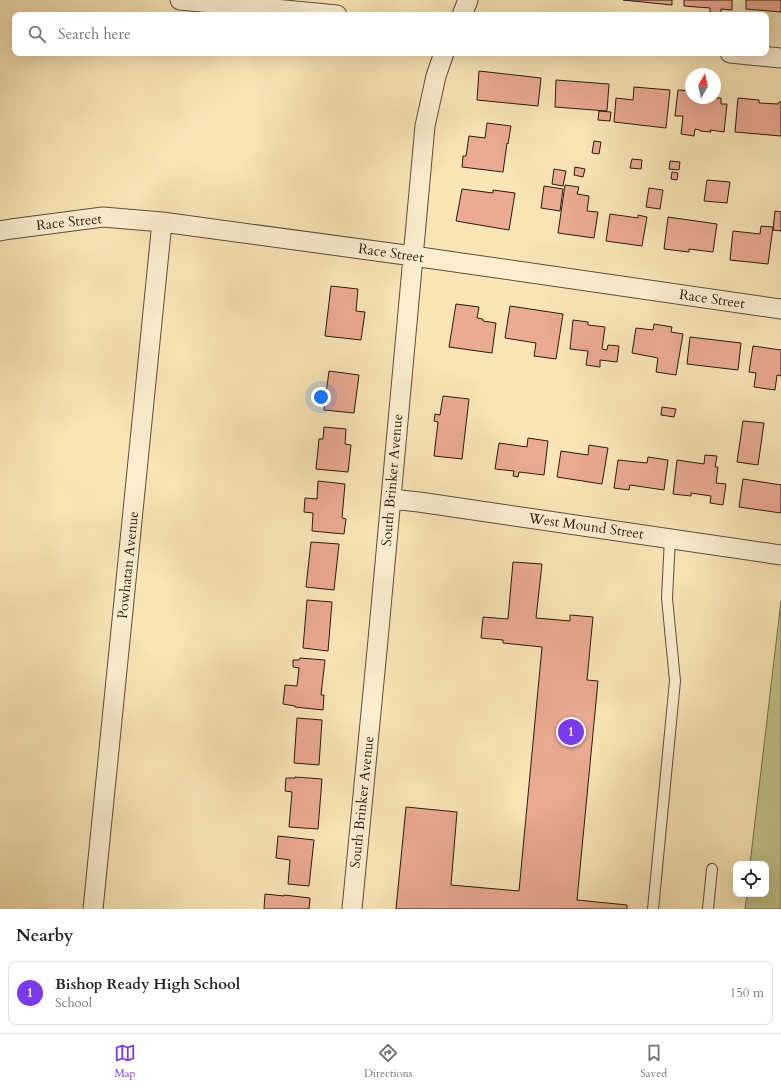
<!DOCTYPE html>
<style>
:root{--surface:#fff;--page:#f2f2f2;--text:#202124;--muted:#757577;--line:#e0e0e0;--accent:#7c3aed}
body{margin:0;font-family:Cardo,serif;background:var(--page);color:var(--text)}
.controls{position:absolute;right:12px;bottom:12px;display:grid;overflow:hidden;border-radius:8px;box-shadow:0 4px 16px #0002}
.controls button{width:36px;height:36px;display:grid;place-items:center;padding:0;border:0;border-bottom:1px solid var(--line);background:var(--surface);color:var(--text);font:20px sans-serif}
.compass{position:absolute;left:685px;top:68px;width:36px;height:36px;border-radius:50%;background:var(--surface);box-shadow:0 4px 16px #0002;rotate:9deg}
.you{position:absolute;left:321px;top:397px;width:14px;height:14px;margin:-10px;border:3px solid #fff;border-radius:50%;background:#1a73e8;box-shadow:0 0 0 6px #1a73e833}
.badge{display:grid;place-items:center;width:26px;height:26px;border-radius:50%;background:var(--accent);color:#fff;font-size:13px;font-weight:700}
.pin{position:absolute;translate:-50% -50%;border:2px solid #fff;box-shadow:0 1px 4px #0006}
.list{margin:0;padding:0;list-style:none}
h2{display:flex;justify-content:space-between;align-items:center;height:52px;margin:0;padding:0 16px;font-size:17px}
h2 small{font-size:13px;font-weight:400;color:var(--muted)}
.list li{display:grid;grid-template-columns:26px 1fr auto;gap:12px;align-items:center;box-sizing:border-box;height:64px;margin:0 8px 8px;padding:0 8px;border:1px solid var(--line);border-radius:8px}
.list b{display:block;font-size:15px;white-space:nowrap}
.list p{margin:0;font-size:13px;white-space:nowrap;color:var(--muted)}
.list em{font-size:13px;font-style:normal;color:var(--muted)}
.icon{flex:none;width:22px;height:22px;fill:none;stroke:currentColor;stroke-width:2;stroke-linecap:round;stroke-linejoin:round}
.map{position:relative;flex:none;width:781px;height:909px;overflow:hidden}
.search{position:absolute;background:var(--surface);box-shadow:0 4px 16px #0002;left:12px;right:12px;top:12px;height:44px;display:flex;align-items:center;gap:10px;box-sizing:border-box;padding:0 14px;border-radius:8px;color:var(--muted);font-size:15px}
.sheet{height:124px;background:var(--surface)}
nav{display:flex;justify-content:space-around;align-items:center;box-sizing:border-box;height:56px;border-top:1px solid var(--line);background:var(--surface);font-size:11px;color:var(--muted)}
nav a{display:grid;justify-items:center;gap:2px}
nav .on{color:var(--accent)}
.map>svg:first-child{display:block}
</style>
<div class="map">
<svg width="781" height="909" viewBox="0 0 781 909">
<rect width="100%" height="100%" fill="#f9e5b6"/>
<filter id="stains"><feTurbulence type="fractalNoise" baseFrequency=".005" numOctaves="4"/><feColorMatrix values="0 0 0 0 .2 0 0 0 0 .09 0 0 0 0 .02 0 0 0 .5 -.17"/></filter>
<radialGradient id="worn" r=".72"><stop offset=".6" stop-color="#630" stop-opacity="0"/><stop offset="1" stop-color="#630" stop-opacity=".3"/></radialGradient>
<path fill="#c1c38c" stroke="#746f4e" d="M 781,601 L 781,909 L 745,909 L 747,894 L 766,894 L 766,864 L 750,864 Z"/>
<path fill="#ebaa92" stroke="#281b11" d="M 623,0 L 672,0 L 672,5 Z
M 684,0 L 732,0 L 732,10 L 721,9 L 721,13 L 710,12 L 710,8 L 684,6 Z
M 746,0 L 781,0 L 781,12 L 746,9 Z
M 479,71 L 541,78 L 538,106 L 477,100 Z
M 556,80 L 609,84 L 607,111 L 555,107 Z
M 634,87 L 670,90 L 666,128 L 614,122 L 616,98 L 633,100 Z
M 678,90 L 691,91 L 691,98 L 721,98 L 721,104 L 727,104 L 724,132 L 710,130 L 711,132 L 700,131 L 700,130 L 695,129 L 694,136 L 681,134 L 683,116 L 675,116 Z
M 738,98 L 759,100 L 759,103 L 778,104 L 779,102 L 781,102 L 781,136 L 735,132 Z
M 599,111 L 611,112 L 610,121 L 598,120 Z
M 487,123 L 511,126 L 508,144 L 507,143 L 503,172 L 462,167 L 463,156 L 466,156 L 469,136 L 485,138 Z
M 594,141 L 601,142 L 599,154 L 592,153 Z
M 632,159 L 642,160 L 641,169 L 630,168 Z
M 670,161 L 680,162 L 679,170 L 669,169 Z
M 575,167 L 585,169 L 583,177 L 574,175 Z
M 554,169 L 566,171 L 563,186 L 552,184 Z
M 672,172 L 678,173 L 677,180 L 671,179 Z
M 707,180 L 730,182 L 727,203 L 704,201 Z
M 565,185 L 579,187 L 577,194 L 589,196 L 587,211 L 598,212 L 594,238 L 558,233 Z
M 544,186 L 563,189 L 560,211 L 541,208 Z
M 649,188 L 663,190 L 660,209 L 646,207 Z
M 462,189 L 493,193 L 493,190 L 515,193 L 509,230 L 456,221 Z
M 775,211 L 781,212 L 781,231 L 773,230 Z
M 610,214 L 638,218 L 638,215 L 647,217 L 642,246 L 606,241 Z
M 668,217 L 717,224 L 713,252 L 689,249 L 689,252 L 664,249 Z
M 761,226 L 773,227 L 768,264 L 730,260 L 733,231 L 760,234 Z
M 331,286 L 358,289 L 356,311 L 365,312 L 361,340 L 325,336 Z
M 456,304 L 479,307 L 477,318 L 483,319 L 483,321 L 496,323 L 492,353 L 449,347 Z
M 510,306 L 563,314 L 556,359 L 534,356 L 536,343 L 505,338 Z
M 573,320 L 588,322 L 588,325 L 605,327 L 602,349 L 607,350 L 608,345 L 619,346 L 617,362 L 600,360 L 600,367 L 586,365 L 588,351 L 570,349 Z
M 654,324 L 672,327 L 671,332 L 683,334 L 676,375 L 656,372 L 658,358 L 632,353 L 636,328 L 653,330 Z
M 690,337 L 741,343 L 738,370 L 687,364 Z
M 753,346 L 781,350 L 781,376 L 777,375 L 775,390 L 754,387 L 756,373 L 749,372 Z
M 329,371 L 359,375 L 354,413 L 324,410 Z
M 443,396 L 469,399 L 462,459 L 434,456 L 438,422 L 434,421 L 435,414 L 440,415 Z
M 662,407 L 676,409 L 674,417 L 661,415 Z
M 743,421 L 764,423 L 758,465 L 737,462 Z
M 324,427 L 346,429 L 345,444 L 351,445 L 348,472 L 316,469 L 319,439 L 323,439 Z
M 528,438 L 548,441 L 544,475 L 519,472 L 518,477 L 513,476 L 514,471 L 495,469 L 499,443 L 527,447 Z
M 589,445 L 608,448 L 602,484 L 557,477 L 561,451 L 588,455 Z
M 705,455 L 717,456 L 715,467 L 718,467 L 716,483 L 726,484 L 723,505 L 710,503 L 711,496 L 691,493 L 691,496 L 673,494 L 677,460 L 704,464 Z
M 648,457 L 668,460 L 664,490 L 630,485 L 629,490 L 614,488 L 618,460 L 647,463 Z
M 743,479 L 781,485 L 781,513 L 739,507 Z
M 318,481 L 345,484 L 342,518 L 346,519 L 344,534 L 312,531 L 313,513 L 304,512 L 305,498 L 317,499 Z
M 311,542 L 339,544 L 334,590 L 306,587 Z
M 513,562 L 542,564 L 536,618 L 570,621 L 570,615 L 593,617 L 587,680 L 598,681 L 577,900 L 627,905 L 627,909 L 396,909 L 406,807 L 457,812 L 451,885 L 519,891 L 542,647 L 503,643 L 503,640 L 481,638 L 483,617 L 508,619 Z
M 307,600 L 332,602 L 328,651 L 303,648 Z
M 300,658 L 325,660 L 321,695 L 324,695 L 323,710 L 295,707 L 295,706 L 283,704 L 285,685 L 297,686 L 299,668 L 293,667 L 293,660 L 299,660 Z
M 297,718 L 322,720 L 319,765 L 294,763 Z
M 295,777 L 322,779 L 318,829 L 289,827 L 292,792 L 285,791 L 286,778 L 295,778 Z
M 278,836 L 314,840 L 309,886 L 288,884 L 290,860 L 276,858 Z
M 265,894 L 284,896 L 284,895 L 310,898 L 309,909 L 264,909 Z"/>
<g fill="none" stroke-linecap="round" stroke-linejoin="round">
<g stroke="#5c4e3a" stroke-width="12">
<path id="service" d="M 653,909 L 675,681 L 667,598 L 670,538
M 708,909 L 712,869"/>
</g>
<g stroke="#5c4e3a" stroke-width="21">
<path id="minor" d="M 180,0 L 337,15
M 462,15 L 468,0
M 730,53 L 781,58
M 0,231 L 11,229 L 103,217 L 162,222 L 413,256 L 781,309
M 391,499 L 419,502 L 781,555
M 93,909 L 162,222
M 352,909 L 378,640 L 425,126 L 436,76 L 444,53"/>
</g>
<use href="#service" stroke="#fbeed0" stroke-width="10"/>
<use href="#minor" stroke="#fbeed0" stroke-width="19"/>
</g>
<g text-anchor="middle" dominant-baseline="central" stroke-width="3" stroke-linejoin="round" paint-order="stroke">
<g font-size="14" fill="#281b11" stroke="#fbeed0">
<text transform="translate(69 222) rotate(-6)">Race Street</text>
<text transform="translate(391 253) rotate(8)">Race Street</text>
<text transform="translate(712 299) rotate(8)">Race Street</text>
<text transform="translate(392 480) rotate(-85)">South Brinker Avenue</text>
<text transform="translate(586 526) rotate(8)">West Mound Street</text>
<text transform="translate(128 565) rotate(-84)">Powhatan Avenue</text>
<text transform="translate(362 802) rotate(-84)">South Brinker Avenue</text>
</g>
</g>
<rect width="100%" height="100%" filter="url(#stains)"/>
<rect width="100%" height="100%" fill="url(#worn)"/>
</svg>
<div class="controls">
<button><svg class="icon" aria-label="locate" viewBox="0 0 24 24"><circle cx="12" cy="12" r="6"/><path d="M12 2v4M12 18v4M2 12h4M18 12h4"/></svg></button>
</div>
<svg class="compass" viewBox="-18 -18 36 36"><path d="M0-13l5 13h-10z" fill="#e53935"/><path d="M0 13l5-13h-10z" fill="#757577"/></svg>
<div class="you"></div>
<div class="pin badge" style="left:571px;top:732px">1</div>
<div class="search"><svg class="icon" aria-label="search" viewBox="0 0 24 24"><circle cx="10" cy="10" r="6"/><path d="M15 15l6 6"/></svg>Search here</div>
</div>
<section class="sheet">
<h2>Nearby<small></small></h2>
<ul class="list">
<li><span class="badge">1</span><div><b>Bishop Ready High School</b><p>School</p></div><em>150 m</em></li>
</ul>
</section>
<nav>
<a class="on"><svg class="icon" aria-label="map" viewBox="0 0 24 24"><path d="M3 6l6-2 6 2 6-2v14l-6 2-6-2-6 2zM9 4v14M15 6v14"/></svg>Map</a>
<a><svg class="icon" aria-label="directions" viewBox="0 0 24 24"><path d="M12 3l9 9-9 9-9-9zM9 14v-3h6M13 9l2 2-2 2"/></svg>Directions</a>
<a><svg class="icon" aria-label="saved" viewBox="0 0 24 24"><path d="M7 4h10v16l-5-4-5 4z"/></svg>Saved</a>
</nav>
